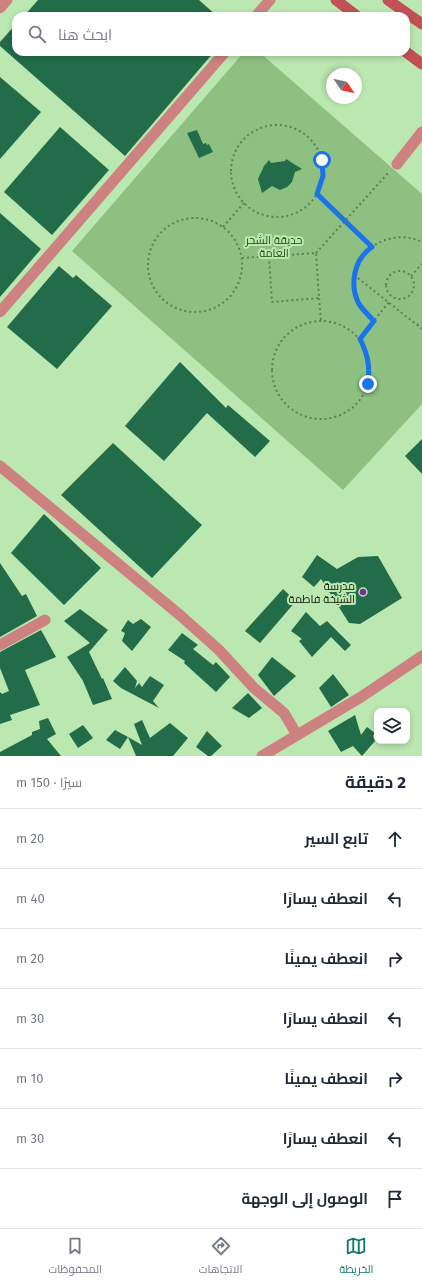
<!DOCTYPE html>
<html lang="ar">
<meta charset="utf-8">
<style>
:root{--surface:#fff;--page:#f2f2f3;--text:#1f2937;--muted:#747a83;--line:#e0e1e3;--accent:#0f766e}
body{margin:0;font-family:"Fira Sans",Cairo,sans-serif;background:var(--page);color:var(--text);direction:rtl}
.controls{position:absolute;right:12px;bottom:12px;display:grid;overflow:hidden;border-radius:8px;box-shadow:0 2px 6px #0003}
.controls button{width:36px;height:36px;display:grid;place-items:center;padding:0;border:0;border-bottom:1px solid var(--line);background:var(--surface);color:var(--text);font:20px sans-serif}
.compass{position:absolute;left:326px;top:68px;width:36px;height:36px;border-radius:50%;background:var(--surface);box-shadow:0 2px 6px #0003;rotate:124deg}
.stop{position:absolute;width:12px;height:12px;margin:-9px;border:3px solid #1a73e8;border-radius:50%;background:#fff}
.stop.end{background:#1a73e8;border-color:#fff;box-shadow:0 1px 4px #0008}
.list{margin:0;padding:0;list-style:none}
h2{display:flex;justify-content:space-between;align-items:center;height:52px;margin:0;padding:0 16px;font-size:17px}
h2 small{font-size:13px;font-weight:400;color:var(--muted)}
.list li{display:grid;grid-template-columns:26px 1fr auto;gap:12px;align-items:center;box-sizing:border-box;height:60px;padding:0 16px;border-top:1px solid var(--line)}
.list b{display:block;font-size:15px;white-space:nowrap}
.list em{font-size:13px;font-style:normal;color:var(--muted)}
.icon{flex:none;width:22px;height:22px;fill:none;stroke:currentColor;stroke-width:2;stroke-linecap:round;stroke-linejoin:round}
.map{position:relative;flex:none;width:422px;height:756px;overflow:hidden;direction:ltr}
.search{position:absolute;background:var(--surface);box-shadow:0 2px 6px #0003;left:12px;right:12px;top:12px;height:44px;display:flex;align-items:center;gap:10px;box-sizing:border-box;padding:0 14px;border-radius:12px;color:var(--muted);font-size:15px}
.sheet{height:472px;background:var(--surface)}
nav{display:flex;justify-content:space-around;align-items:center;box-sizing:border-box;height:56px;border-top:1px solid var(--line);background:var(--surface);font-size:11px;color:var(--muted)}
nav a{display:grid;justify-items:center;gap:2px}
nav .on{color:var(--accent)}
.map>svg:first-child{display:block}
</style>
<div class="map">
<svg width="422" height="756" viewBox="0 0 422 756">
<rect width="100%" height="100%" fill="#bbe7b0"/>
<path fill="#8dc081" d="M 244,52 L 259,52 L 422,194 L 422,404 L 343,490 L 72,251 Z"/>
<path fill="#226c4a" d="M 38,0 L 199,0 L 217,16 L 24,16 Z
M 16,24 L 16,52 L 214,52 L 125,156 L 0,46 L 0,42 Z
M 0,77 L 41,112 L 0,159 Z
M 60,127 L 109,170 L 52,235 L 4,192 Z
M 197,130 L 203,144 L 206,143 L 207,145 L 209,144 L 213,152 L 199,158 L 187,133 Z
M 286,159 L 302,169 L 295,172 L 292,182 L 287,187 L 280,190 L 272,186 L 262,193 L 258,179 L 264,166 L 269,160 L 271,163 L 285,161 Z
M 0,213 L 41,249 L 0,297 Z
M 59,266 L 73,278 L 76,275 L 112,306 L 57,369 L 7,327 Z
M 180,362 L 226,408 L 228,405 L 270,441 L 255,457 L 207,413 L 164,461 L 125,426 Z
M 422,439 L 422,474 L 405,456 Z
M 113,443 L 202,525 L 152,578 L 61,495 Z
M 44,514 L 101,568 L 64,605 L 11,553 Z
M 317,555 L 337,569 L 358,557 L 378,556 L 402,598 L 360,624 L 349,623 L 321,579 L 314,587 L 302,577 Z
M 0,563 L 22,596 L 26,594 L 37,616 L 0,637 Z
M 283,589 L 296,601 L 260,643 L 245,631 Z
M 80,609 L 108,630 L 89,652 L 102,679 L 103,678 L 112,699 L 93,705 L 83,681 L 67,657 L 90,643 L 64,621 Z
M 306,612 L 320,626 L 327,621 L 351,645 L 345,651 L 331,637 L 312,657 L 299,641 L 302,639 L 291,631 Z
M 141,619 L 151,627 L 132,651 L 122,641 L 125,633 L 121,631 L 128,620 L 133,624 Z
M 41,630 L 56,657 L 25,670 L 40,705 L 10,715 L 12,720 L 0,724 L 0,692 L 2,694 L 9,691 L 0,668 L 0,652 Z
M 182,633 L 198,645 L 193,649 L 213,665 L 216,662 L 230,677 L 216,692 L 184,663 L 185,661 L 168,650 Z
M 272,657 L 296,676 L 274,696 L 258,675 Z
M 125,667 L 137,681 L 135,688 L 139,683 L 142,687 L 150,676 L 164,685 L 153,701 L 159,708 L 121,688 L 113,681 Z
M 333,674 L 349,695 L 331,707 L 319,688 Z
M 248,693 L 262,708 L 249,718 L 232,708 Z
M 355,715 L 361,735 L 367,727 L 375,733 L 373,736 L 375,741 L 362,756 L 353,746 L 341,752 L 328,731 Z
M 48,718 L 56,734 L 47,739 L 61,756 L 0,756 L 0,752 L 32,735 L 32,732 L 40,729 L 39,721 Z
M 142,720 L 150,738 L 170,723 L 188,738 L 173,756 L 136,756 L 128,737 L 142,745 L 134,724 Z
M 83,725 L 93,738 L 78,748 L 69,734 Z
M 115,730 L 128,737 L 120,749 L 106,740 Z
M 207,731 L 222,746 L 211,756 L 208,756 L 196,747 Z"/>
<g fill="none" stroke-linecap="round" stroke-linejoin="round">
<path stroke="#617e59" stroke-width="2" stroke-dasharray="2 3" stroke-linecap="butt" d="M231 171a46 46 0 1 1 92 0a46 46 0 1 1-92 0Z
M 317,194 L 372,247
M148 265a47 47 0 1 1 94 0a47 47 0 1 1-94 0Z
M 223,227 L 244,203
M 316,253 L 389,172
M 242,258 L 316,253 L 319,298 L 272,302 L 269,257
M386 285a14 14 0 1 1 28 0a14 14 0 1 1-28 0Z
M 354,275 L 422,329
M 411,276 L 422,264
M 319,298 L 321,321
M 374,321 C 369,316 363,311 360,305 C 337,265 381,223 422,242
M272 370a49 49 0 1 1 98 0a49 49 0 1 1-98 0Z
M 417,325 L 422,323
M 359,339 L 389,302"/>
<path stroke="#ce8181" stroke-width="11" d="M 256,16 L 270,0
M 397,164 L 422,132
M 0,312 L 225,52
M 0,466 L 181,616 L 219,650 L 254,688 L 284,713 L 297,735
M 0,645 L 45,620"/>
<path stroke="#ce8181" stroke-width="11" d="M 0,8 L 7,0
M 262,756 L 361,697 L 422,656"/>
<path stroke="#c15157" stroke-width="11" d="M 336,0 L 357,16
M 388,0 L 422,24
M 406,52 L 422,64"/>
</g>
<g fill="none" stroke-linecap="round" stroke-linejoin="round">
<path stroke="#1a73e8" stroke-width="5" d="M 322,160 L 323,176 L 317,194 L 372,247 C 354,259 349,285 359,304 C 363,310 369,316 374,321 L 360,339 C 368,355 370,366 368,384"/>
</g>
<circle fill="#842a97" stroke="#bbe7b0" stroke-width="1.5" cx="363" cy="592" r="4"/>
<g text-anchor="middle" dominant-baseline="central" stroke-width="4" stroke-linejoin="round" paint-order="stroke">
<g font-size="11" fill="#1a4d0a" stroke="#bbe7b0">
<text x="274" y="240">حديقة الشحر<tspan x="274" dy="13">العامة</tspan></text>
</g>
<g font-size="11" fill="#0a1a06" stroke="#bbe7b0" text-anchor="end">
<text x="355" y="586">مدرسة<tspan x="355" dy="13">الشيخة فاطمة</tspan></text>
</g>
</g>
</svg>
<div class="controls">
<button><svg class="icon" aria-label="layers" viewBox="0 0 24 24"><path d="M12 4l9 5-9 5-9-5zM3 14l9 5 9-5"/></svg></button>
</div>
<svg class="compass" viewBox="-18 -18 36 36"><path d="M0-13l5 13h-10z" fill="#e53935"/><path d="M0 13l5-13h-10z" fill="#747a83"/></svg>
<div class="stop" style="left:322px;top:160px"></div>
<div class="stop end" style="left:368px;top:384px"></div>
<div class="search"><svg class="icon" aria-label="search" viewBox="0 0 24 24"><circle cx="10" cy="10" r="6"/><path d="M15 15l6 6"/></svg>ابحث هنا</div>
</div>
<section class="sheet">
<h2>2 دقيقة<small>سيرًا · 150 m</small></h2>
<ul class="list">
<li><svg class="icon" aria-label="ahead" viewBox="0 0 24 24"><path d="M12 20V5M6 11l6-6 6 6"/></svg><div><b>تابع السير</b></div><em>20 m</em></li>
<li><svg class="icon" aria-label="left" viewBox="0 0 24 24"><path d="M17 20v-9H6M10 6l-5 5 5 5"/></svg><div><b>انعطف يسارًا</b></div><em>40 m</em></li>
<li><svg class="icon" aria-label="right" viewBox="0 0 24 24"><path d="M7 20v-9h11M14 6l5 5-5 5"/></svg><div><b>انعطف يمينًا</b></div><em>20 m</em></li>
<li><svg class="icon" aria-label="left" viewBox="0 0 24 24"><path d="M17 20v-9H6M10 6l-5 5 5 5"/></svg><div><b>انعطف يسارًا</b></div><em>30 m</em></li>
<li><svg class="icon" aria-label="right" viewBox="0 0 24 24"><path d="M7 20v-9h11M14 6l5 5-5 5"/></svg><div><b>انعطف يمينًا</b></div><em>10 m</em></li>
<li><svg class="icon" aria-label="left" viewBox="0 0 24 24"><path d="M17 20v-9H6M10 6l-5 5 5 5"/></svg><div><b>انعطف يسارًا</b></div><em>30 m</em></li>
<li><svg class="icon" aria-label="arrive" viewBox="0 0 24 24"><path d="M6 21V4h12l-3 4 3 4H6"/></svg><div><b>الوصول إلى الوجهة</b></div></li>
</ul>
</section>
<nav>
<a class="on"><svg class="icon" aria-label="map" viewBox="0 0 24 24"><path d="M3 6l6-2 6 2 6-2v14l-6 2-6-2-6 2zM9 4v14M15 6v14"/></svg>الخريطة</a>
<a><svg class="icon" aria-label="directions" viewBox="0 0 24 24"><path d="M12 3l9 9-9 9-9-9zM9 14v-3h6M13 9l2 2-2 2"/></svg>الاتجاهات</a>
<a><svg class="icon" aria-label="saved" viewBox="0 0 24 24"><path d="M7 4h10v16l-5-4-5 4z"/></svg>المحفوظات</a>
</nav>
